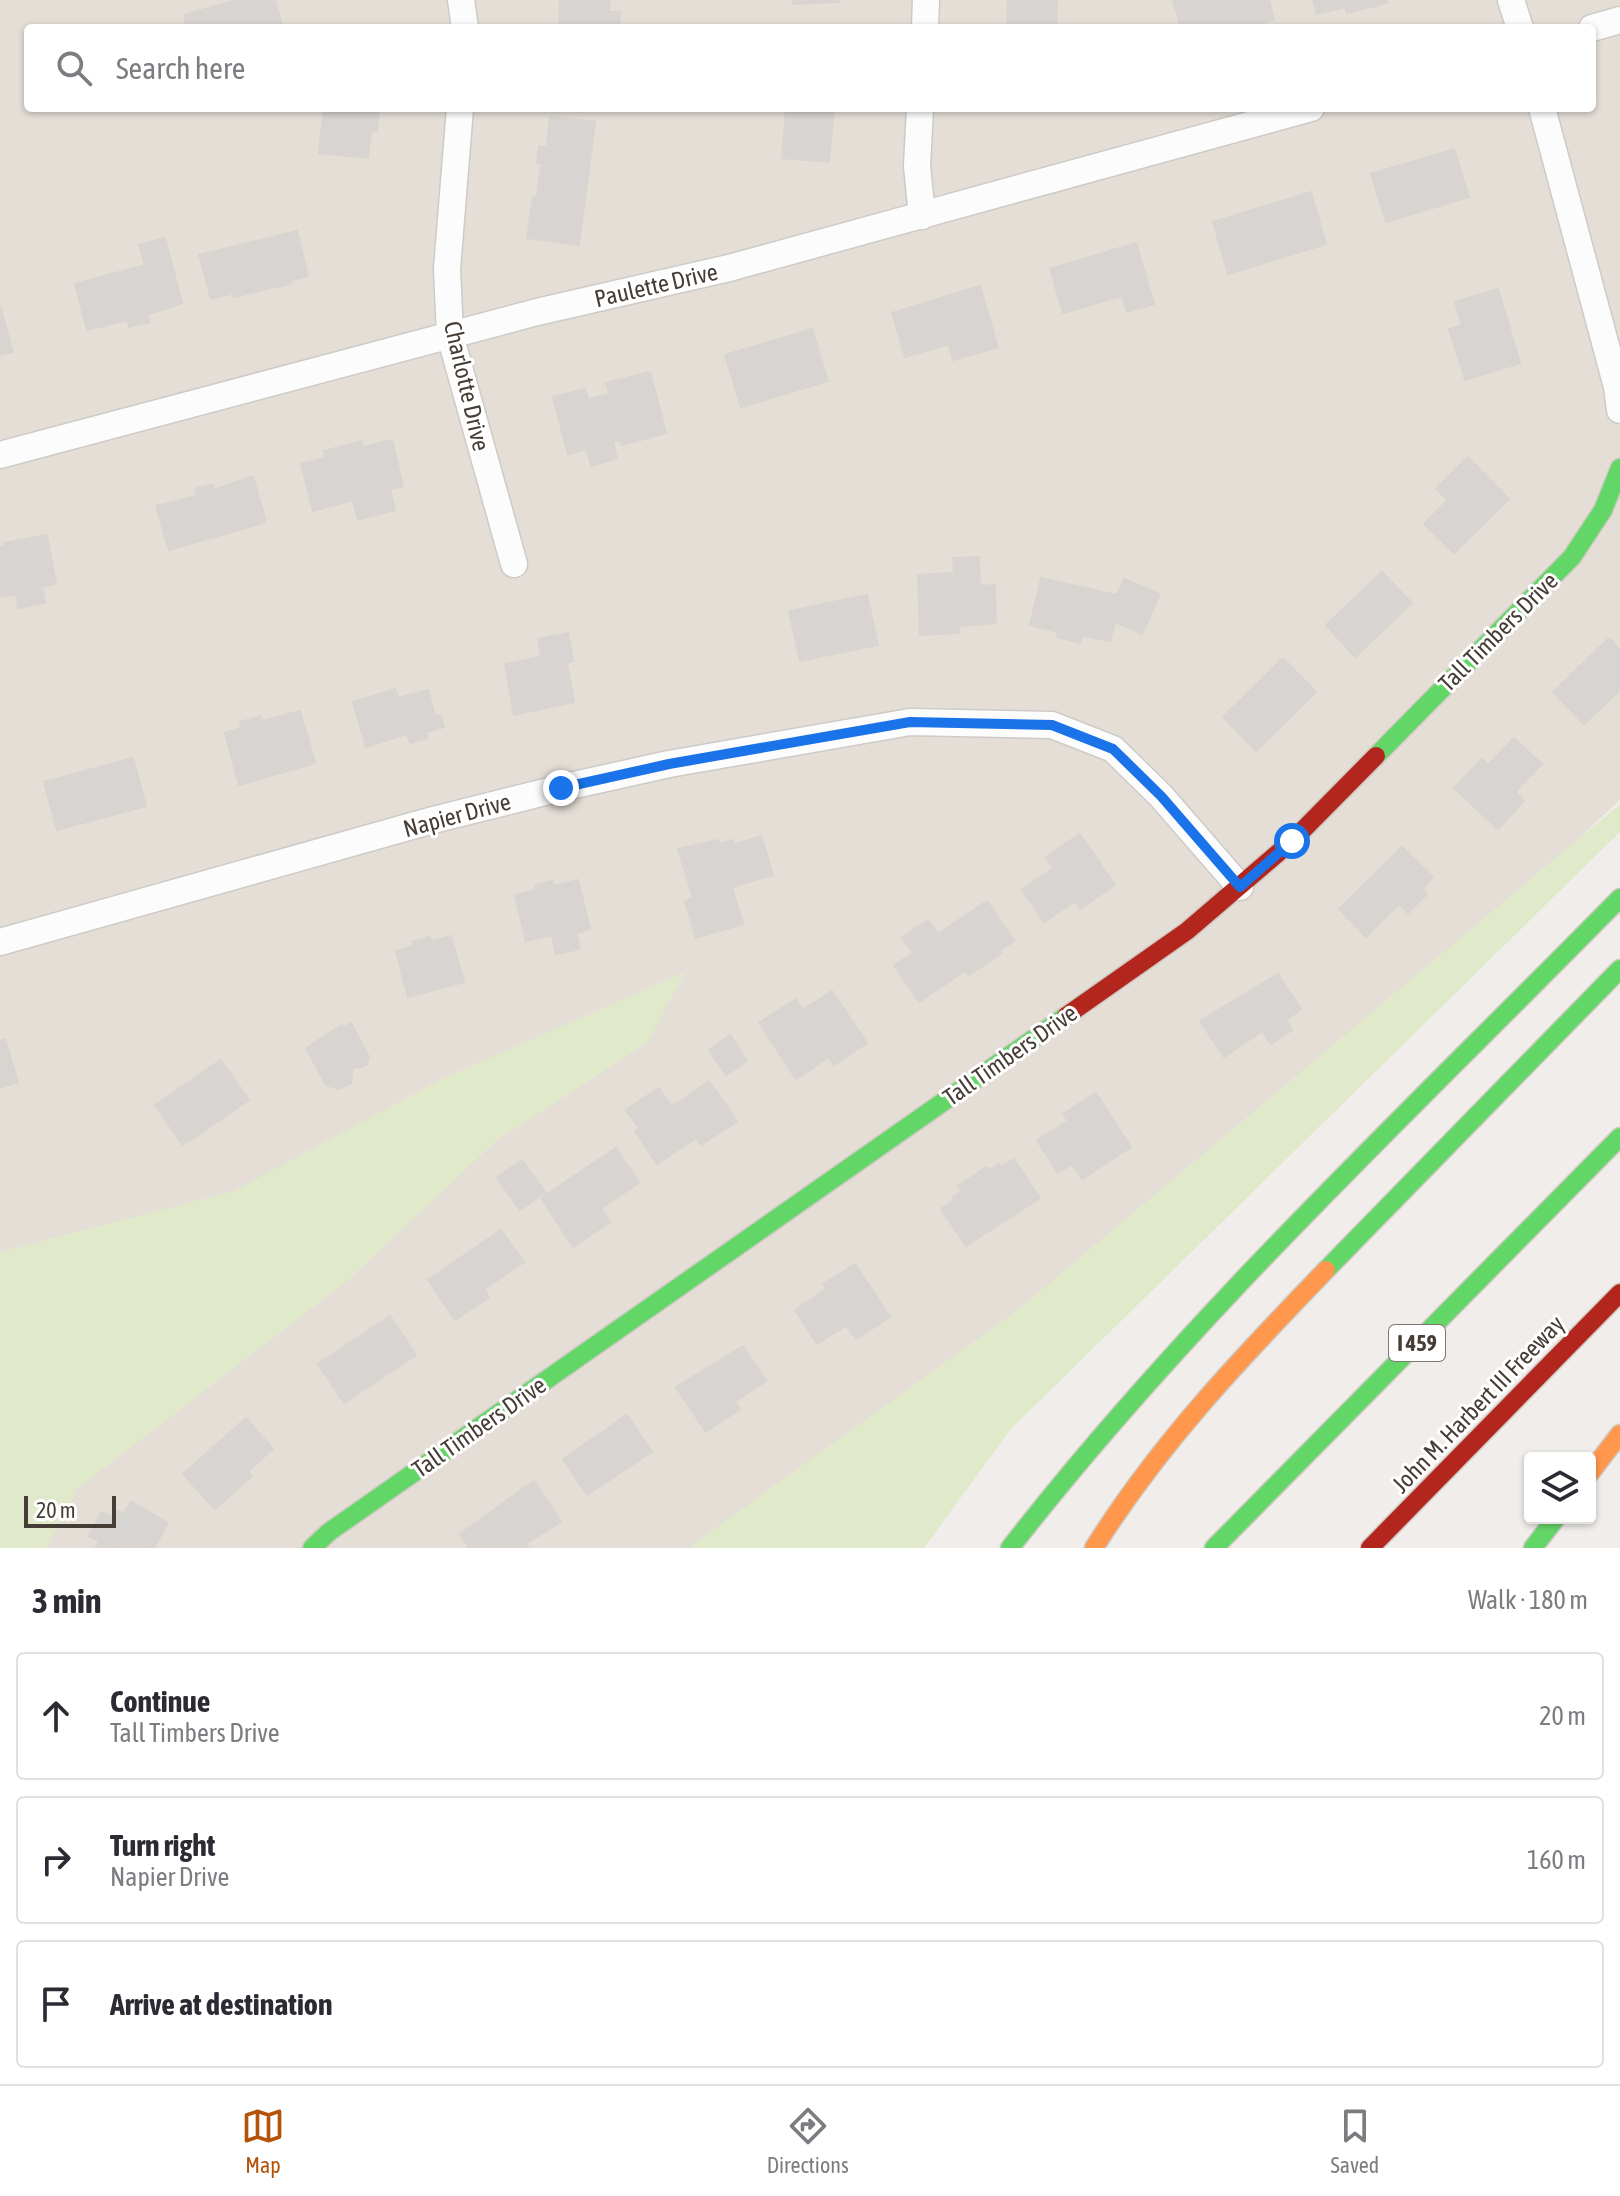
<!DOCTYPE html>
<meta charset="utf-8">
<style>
:root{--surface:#fff;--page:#f2f2f3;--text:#2b2b33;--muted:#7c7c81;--line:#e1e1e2;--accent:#b45309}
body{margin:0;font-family:"Asap Condensed",sans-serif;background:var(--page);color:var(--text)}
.controls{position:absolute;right:24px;bottom:24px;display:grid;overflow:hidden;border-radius:8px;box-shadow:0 2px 6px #0004}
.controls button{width:72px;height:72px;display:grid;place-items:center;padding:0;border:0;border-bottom:2px solid var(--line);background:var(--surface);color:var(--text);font:40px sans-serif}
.scale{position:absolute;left:24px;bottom:20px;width:92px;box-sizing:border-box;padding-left:8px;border:4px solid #463e36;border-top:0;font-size:22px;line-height:28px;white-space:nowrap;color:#463e36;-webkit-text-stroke:6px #fff;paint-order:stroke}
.stop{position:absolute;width:24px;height:24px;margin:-18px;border:6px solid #1a73e8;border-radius:50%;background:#fff}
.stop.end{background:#1a73e8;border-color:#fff;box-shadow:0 2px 8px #0008}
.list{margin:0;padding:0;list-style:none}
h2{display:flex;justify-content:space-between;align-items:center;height:104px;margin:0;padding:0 32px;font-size:34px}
h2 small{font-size:26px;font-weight:400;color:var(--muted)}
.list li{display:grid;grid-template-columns:52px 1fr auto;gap:24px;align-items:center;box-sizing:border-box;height:128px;margin:0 16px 16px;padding:0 16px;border:2px solid var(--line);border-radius:8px}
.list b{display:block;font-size:30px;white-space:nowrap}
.list p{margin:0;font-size:26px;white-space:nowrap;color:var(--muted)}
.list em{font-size:26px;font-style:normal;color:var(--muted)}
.icon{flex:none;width:44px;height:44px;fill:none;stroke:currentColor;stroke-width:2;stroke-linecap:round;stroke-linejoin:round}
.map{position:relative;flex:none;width:1620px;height:1548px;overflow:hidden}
.search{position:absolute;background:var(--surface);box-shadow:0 2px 6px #0004;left:24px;right:24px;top:24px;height:88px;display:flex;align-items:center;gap:20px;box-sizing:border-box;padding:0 28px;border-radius:8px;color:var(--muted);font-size:30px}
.sheet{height:536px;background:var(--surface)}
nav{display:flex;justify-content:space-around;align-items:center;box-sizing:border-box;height:112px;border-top:2px solid var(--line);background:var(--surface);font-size:22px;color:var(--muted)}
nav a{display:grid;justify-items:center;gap:4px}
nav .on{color:var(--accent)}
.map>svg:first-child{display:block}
</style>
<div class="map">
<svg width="1620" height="1548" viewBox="0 0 1620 1548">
<rect width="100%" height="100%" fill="#f0edea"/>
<path fill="#e4ded7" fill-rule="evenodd" d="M 0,0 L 1620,0 L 1620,800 L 1022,1359 L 861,1548 L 0,1548 ZM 28,28 L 1592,28 L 1592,108 L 28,108 Z"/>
<path fill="#e1e9cb" d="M 1620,804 L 1620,832 L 1010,1430 L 924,1548 L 688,1548 L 1015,1312 Z
M 685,972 L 647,1043 L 497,1140 L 347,1281 L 78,1488 L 46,1548 L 0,1548 L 0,1252 L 234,1191 L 442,1079 Z"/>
<path fill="#d8d4d1" stroke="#d8d4d0" stroke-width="2" d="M 237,0 L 275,0 L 283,28 L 187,28 L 184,15 Z
M 560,0 L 610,0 L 609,12 L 620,12 L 619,28 L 559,28 Z
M 793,0 L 839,0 L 839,2 L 793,4 Z
M 1008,0 L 1057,0 L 1056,28 L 1007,28 Z
M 1173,0 L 1269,0 L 1274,20 L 1244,28 L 1181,28 Z
M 1313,0 L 1386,0 L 1387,3 L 1347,13 L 1345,7 L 1317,14 Z
M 324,108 L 379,108 L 377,131 L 371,130 L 368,158 L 319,153 Z
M 786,108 L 834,108 L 829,162 L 782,158 Z
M 550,117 L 595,122 L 579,245 L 527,238 L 533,197 L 537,197 L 541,163 L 537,163 L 539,146 L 547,147 Z
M 1454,149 L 1469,197 L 1386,222 L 1371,174 Z
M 1311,192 L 1326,244 L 1228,274 L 1213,222 Z
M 297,231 L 308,276 L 291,280 L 292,283 L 234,297 L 234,293 L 211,299 L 199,255 Z
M 165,238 L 182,303 L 147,315 L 149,322 L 129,327 L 127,320 L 87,330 L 75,284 L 145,265 L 139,245 Z
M 1136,243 L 1154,304 L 1127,312 L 1122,296 L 1063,313 L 1050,269 Z
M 980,286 L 998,347 L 953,360 L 949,344 L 905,357 L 892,313 Z
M 1498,289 L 1520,363 L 1465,380 L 1449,329 L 1462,325 L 1455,302 Z
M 0,306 L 13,352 L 0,355 Z
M 812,329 L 828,381 L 741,407 L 725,355 Z
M 650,372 L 666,433 L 622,445 L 620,440 L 613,442 L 617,458 L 591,466 L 587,449 L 568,454 L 553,397 L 585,389 L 588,399 L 610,394 L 606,383 Z
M 392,440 L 403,486 L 390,489 L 395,510 L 358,520 L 353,500 L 313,511 L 301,464 L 325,458 L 324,451 L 362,441 L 363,447 Z
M 1468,457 L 1509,499 L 1454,553 L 1424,524 L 1448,500 L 1436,489 Z
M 253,476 L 266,522 L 169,550 L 156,506 L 197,496 L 195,489 L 213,484 L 214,490 Z
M 47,535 L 56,584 L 42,587 L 45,603 L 18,608 L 16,594 L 0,597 L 0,547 L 5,546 L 4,543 Z
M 979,557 L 980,586 L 995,585 L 996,623 L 959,626 L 959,633 L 920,635 L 918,575 L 954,573 L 953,558 Z
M 1382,572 L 1412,603 L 1355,657 L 1326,625 Z
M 1041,578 L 1117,595 L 1124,579 L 1160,594 L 1142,634 L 1115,622 L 1110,641 L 1082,635 L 1080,643 L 1057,637 L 1058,632 L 1030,625 Z
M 867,595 L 878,645 L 800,661 L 789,611 Z
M 568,633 L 573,661 L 567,663 L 574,702 L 514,715 L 505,664 L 541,657 L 538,639 Z
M 1609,638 L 1620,650 L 1620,690 L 1584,724 L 1553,692 Z
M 1283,658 L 1316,692 L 1256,751 L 1223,717 Z
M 395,689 L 398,698 L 428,690 L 435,716 L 440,715 L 444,727 L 426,732 L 427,738 L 410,743 L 407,734 L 366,747 L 353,702 Z
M 300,711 L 315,763 L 239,785 L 225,733 L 241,728 L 240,722 L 261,716 L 263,721 Z
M 1514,738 L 1542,764 L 1515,792 L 1524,801 L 1498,829 L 1454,788 L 1482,759 L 1488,765 Z
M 133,758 L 146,806 L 57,830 L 44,782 Z
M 1080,834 L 1115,885 L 1080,909 L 1075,901 L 1044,922 L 1022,890 L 1053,868 L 1046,857 Z
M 761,836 L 773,875 L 732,887 L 743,924 L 696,938 L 685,901 L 693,898 L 678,849 L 718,840 L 719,844 L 732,840 L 733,845 Z
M 1402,847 L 1433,877 L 1422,889 L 1427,894 L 1408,913 L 1399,904 L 1366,937 L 1339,909 Z
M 578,880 L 590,929 L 576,933 L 580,949 L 556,954 L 552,935 L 526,941 L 515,895 L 536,890 L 535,885 L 553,881 L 554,886 Z
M 987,901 L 1014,941 L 1000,950 L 1002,953 L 969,975 L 966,970 L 919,1002 L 894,965 L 913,953 L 902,938 L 928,920 L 938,934 Z
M 451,936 L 464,982 L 408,997 L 396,951 L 414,946 L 412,942 L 430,937 L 431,941 Z
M 1278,974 L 1301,1009 L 1286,1020 L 1292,1030 L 1271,1044 L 1262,1031 L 1224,1057 L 1200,1021 Z
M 832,991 L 867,1043 L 834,1065 L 829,1057 L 796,1079 L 759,1023 L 796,999 L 802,1010 Z
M 351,1023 L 369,1057 L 367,1064 L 359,1068 L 353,1067 L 351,1083 L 339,1089 L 326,1085 L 306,1048 L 342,1025 L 343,1028 Z
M 730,1035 L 747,1061 L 726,1075 L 709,1050 Z
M 5,1039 L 18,1082 L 0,1088 L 0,1041 Z
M 221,1060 L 249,1100 L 183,1145 L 155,1105 Z
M 709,1081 L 737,1121 L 701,1145 L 696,1138 L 657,1164 L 635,1131 L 639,1128 L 626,1110 L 659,1088 L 672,1107 Z
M 1096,1093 L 1131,1147 L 1082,1179 L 1072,1164 L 1058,1173 L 1037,1140 L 1068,1121 L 1063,1114 Z
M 616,1148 L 639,1183 L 601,1208 L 610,1222 L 573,1247 L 541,1198 Z
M 1014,1159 L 1040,1198 L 966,1246 L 941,1209 L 954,1200 L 952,1197 L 962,1191 L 958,1186 L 987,1167 L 990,1170 L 999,1164 L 1000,1167 Z
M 522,1160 L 545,1192 L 520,1210 L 497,1178 Z
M 501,1230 L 524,1262 L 484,1289 L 489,1297 L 455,1320 L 428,1280 Z
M 855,1264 L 890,1317 L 856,1339 L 846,1326 L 817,1344 L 795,1310 L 826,1289 L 823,1284 Z
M 390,1316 L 416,1355 L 344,1403 L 318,1364 Z
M 743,1346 L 766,1381 L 735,1402 L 740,1409 L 706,1432 L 676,1387 Z
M 627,1415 L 652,1452 L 587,1495 L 563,1459 Z
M 246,1418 L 273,1449 L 248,1471 L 252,1476 L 215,1509 L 183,1474 Z
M 534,1481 L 561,1521 L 526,1544 L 529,1548 L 469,1548 L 460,1534 Z
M 131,1501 L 168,1523 L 154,1548 L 96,1547 L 99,1541 L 88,1536 L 102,1512 L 113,1518 L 117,1510 L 124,1514 Z"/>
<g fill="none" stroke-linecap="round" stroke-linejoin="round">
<g stroke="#cecbc7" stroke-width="29">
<path id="street" d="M 461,0 L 465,28
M 1511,0 L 1520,28
M 925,28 L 926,0
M 1592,28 L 1620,20
M 460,108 L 447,269 L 450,335 L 514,564
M 920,108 L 917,166 L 922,216
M 1542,108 L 1617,387 L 1620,410
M 0,455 L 537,312 L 729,268 L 1311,108
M 0,942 L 433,820 L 561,788 L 669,764 L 910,722 L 1052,725 L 1113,749 L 1161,796 L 1240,887"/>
</g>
<g stroke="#cec9c1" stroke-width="21">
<path id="fast" d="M 1376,756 L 1572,557 L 1603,510 L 1620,468
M 1326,1270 L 1620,969
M 312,1548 L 329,1532 L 1066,1016
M 1010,1548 C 1192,1314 1413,1109 1620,898
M 1214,1548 L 1620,1137
M 1533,1548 L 1556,1518"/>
</g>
<g stroke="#cec9c1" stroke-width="21">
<path id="slow" d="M 1590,1473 L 1620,1434
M 1094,1548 C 1159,1444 1241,1358 1326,1270"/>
</g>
<g stroke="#cec9c1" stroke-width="21">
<path id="jam" d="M 1066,1016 L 1187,931 L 1292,841 L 1376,756
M 1370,1548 L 1620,1293"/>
</g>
<use href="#street" stroke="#fdfcfc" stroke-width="26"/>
<use href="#fast" stroke="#63d668" stroke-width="18"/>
<use href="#slow" stroke="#ff974d" stroke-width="18"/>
<use href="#jam" stroke="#b3261e" stroke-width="18"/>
</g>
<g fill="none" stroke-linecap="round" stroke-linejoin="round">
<path stroke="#1a73e8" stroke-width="10" d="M 561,788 L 669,764 L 910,722 L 1052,725 L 1113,749 L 1161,796 L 1240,887 L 1292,841"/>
</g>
<g text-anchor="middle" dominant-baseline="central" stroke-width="6" stroke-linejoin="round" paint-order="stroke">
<rect fill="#fff" stroke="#7e7872" stroke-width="2" x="1389" y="1325" width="56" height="36" rx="6"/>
<g font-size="22" font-weight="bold" fill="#463e36">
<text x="1417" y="1343">I 459</text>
</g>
<g font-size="24" fill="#463e36" stroke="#fff">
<text transform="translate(656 285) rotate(-13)">Paulette Drive</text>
<text transform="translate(467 386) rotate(77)">Charlotte Drive</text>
<text transform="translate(1498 632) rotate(-45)">Tall Timbers Drive</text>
<text transform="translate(457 815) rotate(-15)">Napier Drive</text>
<text transform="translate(1010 1055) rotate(-35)">Tall Timbers Drive</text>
<text transform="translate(1478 1404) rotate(-46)">John M. Harbert III Freeway</text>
<text transform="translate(479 1427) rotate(-35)">Tall Timbers Drive</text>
</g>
</g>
</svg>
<div class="controls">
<button><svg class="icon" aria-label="layers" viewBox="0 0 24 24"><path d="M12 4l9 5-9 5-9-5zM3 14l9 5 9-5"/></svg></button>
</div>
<div class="scale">20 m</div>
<div class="stop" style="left:1292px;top:841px"></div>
<div class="stop end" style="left:561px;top:788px"></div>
<div class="search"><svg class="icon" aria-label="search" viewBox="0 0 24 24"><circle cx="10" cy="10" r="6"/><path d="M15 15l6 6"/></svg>Search here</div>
</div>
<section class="sheet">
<h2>3 min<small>Walk · 180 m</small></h2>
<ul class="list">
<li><svg class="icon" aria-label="ahead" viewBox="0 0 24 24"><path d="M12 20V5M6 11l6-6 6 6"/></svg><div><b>Continue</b><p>Tall Timbers Drive</p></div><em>20 m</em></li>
<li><svg class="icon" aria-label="right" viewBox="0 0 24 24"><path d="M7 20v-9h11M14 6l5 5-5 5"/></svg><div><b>Turn right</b><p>Napier Drive</p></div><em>160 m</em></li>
<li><svg class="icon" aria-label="arrive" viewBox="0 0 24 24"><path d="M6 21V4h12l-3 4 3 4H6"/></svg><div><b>Arrive at destination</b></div></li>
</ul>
</section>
<nav>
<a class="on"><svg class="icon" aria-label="map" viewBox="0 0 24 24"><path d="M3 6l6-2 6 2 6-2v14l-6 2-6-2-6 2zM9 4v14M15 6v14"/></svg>Map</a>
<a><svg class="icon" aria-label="directions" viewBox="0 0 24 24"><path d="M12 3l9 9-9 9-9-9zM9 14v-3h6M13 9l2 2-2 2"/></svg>Directions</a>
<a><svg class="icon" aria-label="saved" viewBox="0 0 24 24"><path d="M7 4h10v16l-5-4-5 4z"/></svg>Saved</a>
</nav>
